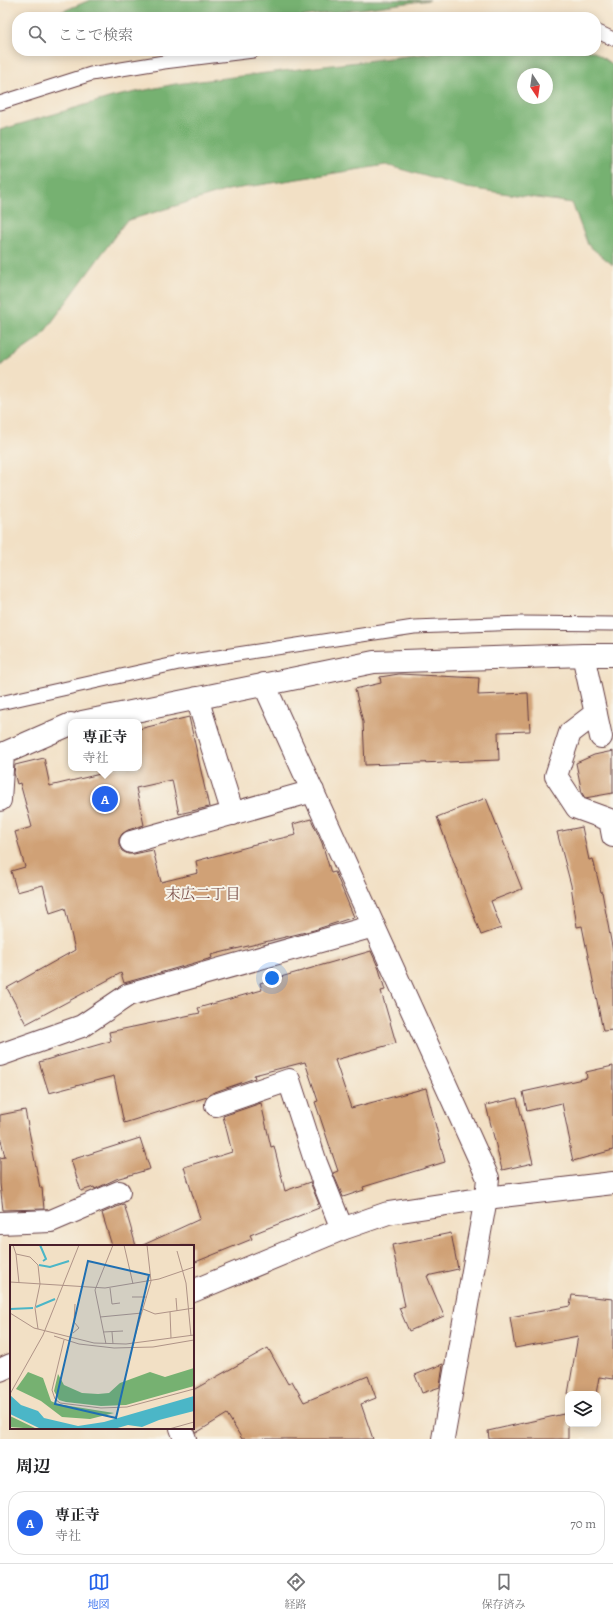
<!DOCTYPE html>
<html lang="ja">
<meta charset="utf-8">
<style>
:root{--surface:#fff;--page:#f6f6f6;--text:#202124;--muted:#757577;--line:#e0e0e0;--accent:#2563eb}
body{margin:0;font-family:Alegreya,"Noto Serif JP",serif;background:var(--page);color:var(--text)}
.controls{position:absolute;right:12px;bottom:12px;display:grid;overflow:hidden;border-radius:8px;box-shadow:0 2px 10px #0003}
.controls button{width:36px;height:36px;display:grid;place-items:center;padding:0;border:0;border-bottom:1px solid var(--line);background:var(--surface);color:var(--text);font:20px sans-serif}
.compass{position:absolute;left:517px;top:68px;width:36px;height:36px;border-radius:50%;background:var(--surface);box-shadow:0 2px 10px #0003;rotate:167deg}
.you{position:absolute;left:272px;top:978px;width:14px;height:14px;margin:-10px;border:3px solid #fff;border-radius:50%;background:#1a73e8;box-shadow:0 0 0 6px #1a73e833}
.badge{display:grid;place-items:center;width:26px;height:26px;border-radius:50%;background:var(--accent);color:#fff;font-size:13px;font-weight:700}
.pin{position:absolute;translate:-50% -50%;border:2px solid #fff;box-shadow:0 1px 4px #0006}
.popup{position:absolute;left:68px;top:719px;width:74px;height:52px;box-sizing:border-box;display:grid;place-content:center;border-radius:8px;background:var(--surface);filter:drop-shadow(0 1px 3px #0005);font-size:13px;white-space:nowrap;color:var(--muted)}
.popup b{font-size:15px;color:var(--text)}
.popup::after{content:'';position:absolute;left:50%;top:100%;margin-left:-8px;border:8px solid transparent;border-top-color:var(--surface)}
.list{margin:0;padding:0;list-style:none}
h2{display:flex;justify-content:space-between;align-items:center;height:52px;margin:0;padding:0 16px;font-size:17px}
h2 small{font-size:13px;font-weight:400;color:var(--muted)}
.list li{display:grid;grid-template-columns:26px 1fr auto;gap:12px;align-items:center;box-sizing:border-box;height:64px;margin:0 8px 8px;padding:0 8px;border:1px solid var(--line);border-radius:16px}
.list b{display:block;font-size:15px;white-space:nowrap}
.list p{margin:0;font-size:13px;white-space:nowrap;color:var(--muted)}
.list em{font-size:13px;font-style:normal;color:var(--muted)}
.icon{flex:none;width:22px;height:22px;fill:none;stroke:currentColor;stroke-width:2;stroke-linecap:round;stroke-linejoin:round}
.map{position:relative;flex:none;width:613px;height:1439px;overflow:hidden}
.search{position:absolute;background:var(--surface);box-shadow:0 2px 10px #0003;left:12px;right:12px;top:12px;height:44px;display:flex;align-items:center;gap:10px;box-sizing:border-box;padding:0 14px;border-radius:16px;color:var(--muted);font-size:15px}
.sheet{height:124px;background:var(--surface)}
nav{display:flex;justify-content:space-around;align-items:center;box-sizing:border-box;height:56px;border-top:1px solid var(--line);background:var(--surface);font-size:11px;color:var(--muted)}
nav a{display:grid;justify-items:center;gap:2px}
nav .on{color:var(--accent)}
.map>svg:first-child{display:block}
</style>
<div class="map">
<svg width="613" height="1439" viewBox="0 0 613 1439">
<rect width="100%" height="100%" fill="#f7f3e8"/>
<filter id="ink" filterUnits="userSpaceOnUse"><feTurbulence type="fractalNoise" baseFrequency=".025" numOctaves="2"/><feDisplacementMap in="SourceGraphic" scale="8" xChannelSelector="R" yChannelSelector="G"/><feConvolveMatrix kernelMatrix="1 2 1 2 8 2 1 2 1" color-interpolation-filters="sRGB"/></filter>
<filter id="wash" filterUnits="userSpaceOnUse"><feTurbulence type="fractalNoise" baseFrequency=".012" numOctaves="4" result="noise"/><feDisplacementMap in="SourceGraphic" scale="16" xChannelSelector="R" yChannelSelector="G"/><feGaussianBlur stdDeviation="0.9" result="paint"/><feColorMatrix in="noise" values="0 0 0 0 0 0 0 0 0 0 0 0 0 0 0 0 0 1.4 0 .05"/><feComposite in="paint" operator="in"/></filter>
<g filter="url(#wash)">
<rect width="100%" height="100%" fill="#f2e0c5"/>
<path fill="#76b171" stroke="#60684e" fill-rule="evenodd" d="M 90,0 L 430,0 L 299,17 L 49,17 Z
M 448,51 L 593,51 L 613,65 L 613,265 L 588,245 L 572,203 L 467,188 L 386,165 L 228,190 L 126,221 L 40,338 L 0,366 L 0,130 L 112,97 L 175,84 ZM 523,74 L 547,74 L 547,98 L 523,98 Z"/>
<g id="blocks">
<path fill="#d0a176" d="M 399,674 L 479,678 L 478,695 L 528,693 L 530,731 L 498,732 L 499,760 L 365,765 L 363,722 L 355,689 L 381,683 L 380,677 Z
M 189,717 L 209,807 L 179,814 L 172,780 L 136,788 L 144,825 L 128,830 L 122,834 L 119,839 L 119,845 L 122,851 L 128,854 L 134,854 L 153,850 L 161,882 L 198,873 L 196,861 L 251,846 L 251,845 L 296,835 L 293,824 L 311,819 L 322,843 L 331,873 L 335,872 L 354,917 L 314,930 L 211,955 L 212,958 L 124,983 L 121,973 L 26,1024 L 7,988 L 75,950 L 65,908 L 50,913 L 43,885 L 17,892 L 11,871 L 25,867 L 15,832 L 32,827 L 20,783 L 17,784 L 14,773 L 15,765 L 44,758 L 50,786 L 100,774 L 98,768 L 139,768 L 139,729 Z
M 613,751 L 613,793 L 585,798 L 582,793 L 576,763 L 594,755 Z
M 486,798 L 522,889 L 491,901 L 501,928 L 481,935 L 437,817 Z
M 582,827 L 589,860 L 593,859 L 601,892 L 602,892 L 613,952 L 613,1030 L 603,1031 L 582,926 L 577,927 L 571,885 L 557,832 Z
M 371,951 L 379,969 L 385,990 L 381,991 L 396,1043 L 335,1060 L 351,1108 L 426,1088 L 445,1162 L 363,1187 L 364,1190 L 343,1197 L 333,1173 L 338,1171 L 315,1102 L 318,1101 L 305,1062 L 254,1075 L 255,1078 L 212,1093 L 207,1097 L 124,1123 L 114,1076 L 49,1093 L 39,1062 L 111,1041 L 109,1032 L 200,1013 L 198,1008 L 262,990 L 260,983 Z
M 613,1066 L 613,1150 L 573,1161 L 569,1143 L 570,1142 L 562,1103 L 527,1111 L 523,1092 L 587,1078 L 586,1072 Z
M 517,1098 L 533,1163 L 502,1170 L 486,1105 Z
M 261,1103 L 271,1147 L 274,1146 L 285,1191 L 310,1182 L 319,1204 L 317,1205 L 319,1208 L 250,1235 L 252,1239 L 193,1263 L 193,1246 L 141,1246 L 200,1219 L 184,1167 L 232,1152 L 223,1116 Z
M 25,1110 L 40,1188 L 42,1188 L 44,1209 L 3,1210 L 0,1184 L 0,1158 L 5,1157 L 0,1136 L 0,1115 Z
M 140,1138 L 150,1169 L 116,1179 L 95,1189 L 94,1187 L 81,1191 L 71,1160 Z
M 124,1204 L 136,1246 L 112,1246 L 102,1213 Z
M 451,1233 L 458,1269 L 427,1276 L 444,1316 L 409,1331 L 399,1308 L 405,1306 L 392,1245 Z
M 572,1295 L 613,1299 L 613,1379 L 599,1377 L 596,1394 L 568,1394 L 578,1336 L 515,1348 L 510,1317 L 570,1306 Z
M 268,1348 L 288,1384 L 292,1381 L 304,1402 L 368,1376 L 376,1398 L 361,1404 L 373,1439 L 242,1439 L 227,1414 L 196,1433 L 193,1424 L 193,1390 Z
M 443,1364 L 440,1387 L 422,1393 L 415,1375 Z
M 568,1413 L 568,1439 L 489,1439 L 488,1431 Z"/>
</g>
</g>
<g filter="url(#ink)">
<use href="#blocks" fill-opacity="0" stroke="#633c42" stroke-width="1"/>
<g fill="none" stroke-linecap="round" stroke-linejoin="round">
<g stroke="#633c42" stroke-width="15">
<path id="service" d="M 596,31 L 613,39
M 0,103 L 91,74 L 164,62 L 253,51
M 0,703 L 179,663 L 414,627 L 521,623 L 613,624"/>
</g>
<g stroke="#633c42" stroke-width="24">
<path id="minor" d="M 583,655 L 601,737
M 264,684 L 488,1178 L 486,1198 L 443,1439
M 197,698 L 233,814
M 596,713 L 570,733 L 556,776 L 577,808 L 610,820 L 613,836
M 82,722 L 374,662 L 583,655 L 613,655
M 0,755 L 71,724
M 0,800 L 3,754
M 131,842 L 313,791
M 0,1055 L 82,1026 L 128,995 L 374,926
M 216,1105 L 289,1080 L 316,1163 L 342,1229
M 0,1223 L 51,1221 L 119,1192
M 181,1428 L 185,1439"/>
</g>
<g stroke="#633c42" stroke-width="24">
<path id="tertiary" d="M 193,1291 L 342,1229 L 388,1213 L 486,1198 L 613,1183
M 0,1370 L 11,1365"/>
</g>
<use href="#service" stroke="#fff" stroke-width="13"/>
<use href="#minor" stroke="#fff" stroke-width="22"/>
<use href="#tertiary" stroke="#fff" stroke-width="22"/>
</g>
</g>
<g text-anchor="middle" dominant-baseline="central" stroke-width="4" stroke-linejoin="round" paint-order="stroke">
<g font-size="15" fill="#794c45" stroke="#f7f3e8">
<text x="203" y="894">末広二丁目</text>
</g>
</g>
<g transform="translate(10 1245)">
<rect width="184" height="184" fill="#f2e0c5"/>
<path d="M 184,123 L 184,141 L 116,160 L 91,161 L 56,157 L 49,155 L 44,146 L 48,129 L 54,140 L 72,148 L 88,149 L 99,148 L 110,138 L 140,127 L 155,132 ZM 18,127 L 33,133 L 41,156 L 47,159 L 104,168 L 80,174 L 52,172 L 31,156 L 6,144 ZM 0,171 L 27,184 L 0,182 Z" fill="#76b171"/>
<path d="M 0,150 L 11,160 L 28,166 L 34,173 L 68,181 L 94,177 L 184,151 L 184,166 L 149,175 L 132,182 L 118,180 L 104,184 L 31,184 L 0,169 Z" fill="#4bb6c7"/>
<path fill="none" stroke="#4bb6c7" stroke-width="2" d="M 30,0 L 36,14 L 33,16M 29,20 L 40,22 L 59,16M 26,62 L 45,54M 0,64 L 23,63"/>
<path fill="none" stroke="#af9387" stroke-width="1" d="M 3,0 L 6,9 L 9,38M 114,0 L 123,39M 167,6 L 176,38 L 181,91M 6,9 L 20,12 L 28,20 L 30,39 L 25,63 L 28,84M 0,37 L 95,43 L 149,34 L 184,22M 100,43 L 102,59 L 110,58M 122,52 L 137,52M 166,53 L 167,66M 133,64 L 145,69 L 184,63M 160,67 L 161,93M 0,68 L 24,83 L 84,98 L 116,99 L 184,90M 90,72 L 132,68M 93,87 L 113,86M 102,87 L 103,99M 63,88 L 69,83 L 64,77 L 65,59M 44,91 L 69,99 L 104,103 L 143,102 L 184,95M 54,95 L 42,145 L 45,154 L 50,158 L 91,163 L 117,162 L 184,144M 123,98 L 141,36 L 137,0M 96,99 L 85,45 L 103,0M 0,149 L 33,90 L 69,0M 159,184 L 184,177"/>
<path fill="#1f6fb2" fill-opacity="0.15" stroke="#1f6fb2" stroke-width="2" d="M 78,16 L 139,30 L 106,173 L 45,159 Z"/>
<rect width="184" height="184" fill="none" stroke="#4a1f2b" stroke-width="2"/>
</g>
</svg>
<div class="controls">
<button><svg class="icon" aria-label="layers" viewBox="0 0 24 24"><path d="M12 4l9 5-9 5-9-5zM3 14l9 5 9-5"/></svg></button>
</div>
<svg class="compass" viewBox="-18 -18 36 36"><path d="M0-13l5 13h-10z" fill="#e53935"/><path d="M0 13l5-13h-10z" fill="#757577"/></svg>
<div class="you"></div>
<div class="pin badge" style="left:105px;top:799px">A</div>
<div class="popup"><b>専正寺</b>寺社</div>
<div class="search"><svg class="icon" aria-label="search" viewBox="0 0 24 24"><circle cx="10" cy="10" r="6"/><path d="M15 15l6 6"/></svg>ここで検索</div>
</div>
<section class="sheet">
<h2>周辺<small></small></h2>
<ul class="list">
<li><span class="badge">A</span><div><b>専正寺</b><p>寺社</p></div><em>70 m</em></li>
</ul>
</section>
<nav>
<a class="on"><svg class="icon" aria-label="map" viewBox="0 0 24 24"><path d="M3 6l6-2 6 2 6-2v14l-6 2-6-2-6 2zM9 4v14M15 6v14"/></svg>地図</a>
<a><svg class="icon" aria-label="directions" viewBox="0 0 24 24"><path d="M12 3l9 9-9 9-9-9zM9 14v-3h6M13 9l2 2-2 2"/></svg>経路</a>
<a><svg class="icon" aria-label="saved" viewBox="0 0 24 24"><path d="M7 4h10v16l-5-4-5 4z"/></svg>保存済み</a>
</nav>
